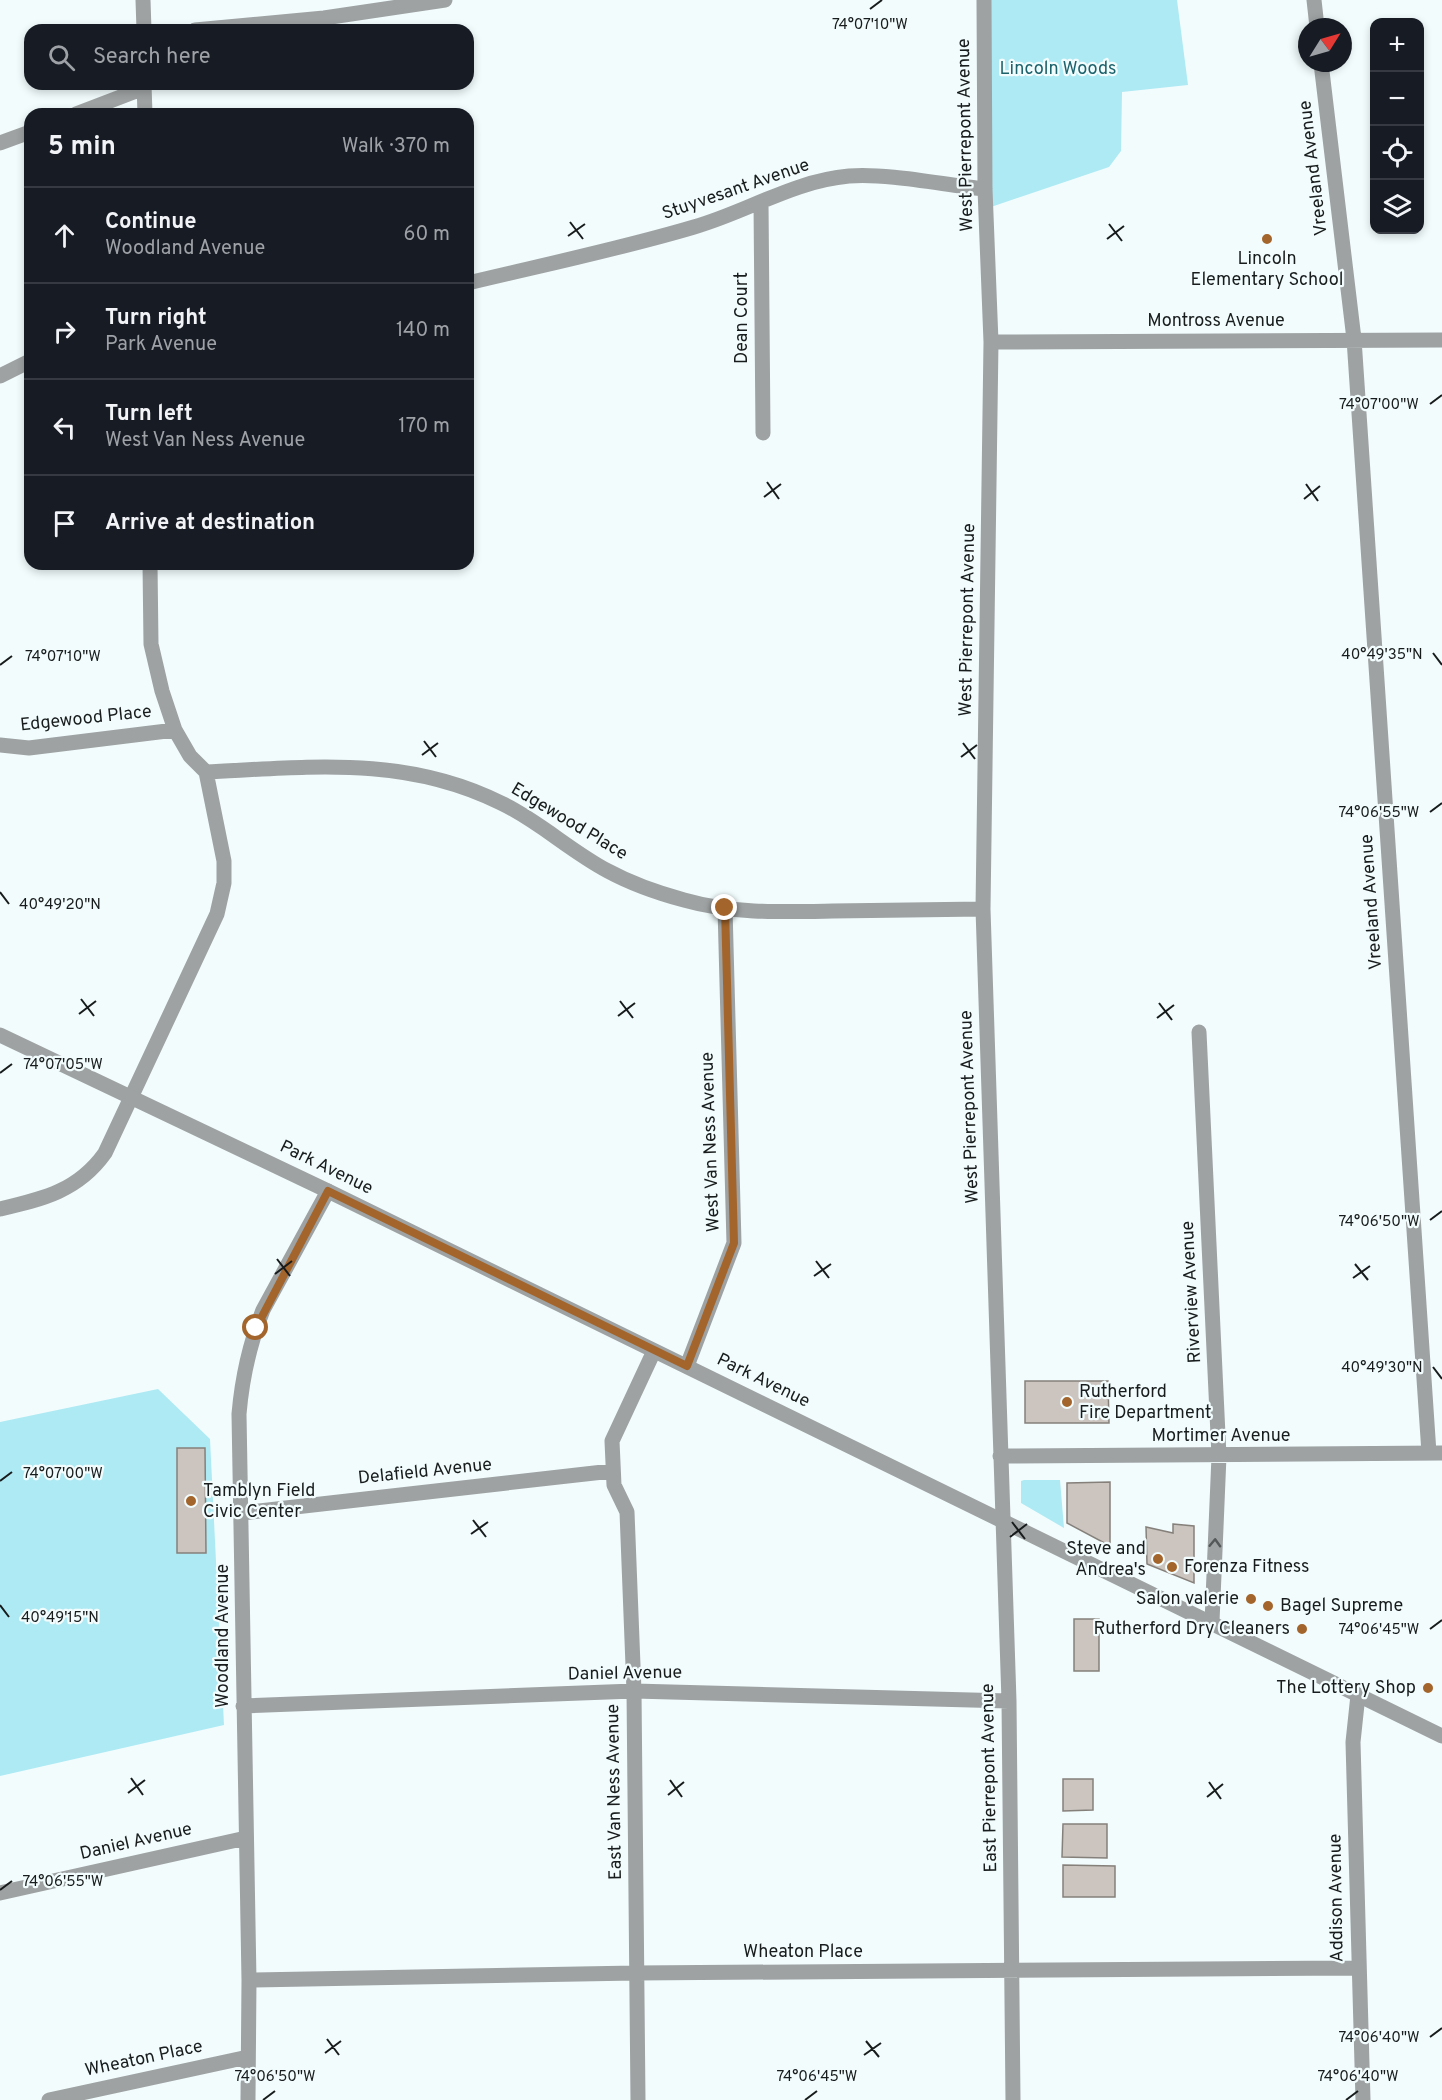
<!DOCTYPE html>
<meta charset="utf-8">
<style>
:root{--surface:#171b24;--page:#242831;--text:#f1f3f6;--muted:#9ea1a6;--line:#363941}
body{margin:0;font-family:Overpass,sans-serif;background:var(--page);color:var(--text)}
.controls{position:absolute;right:18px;top:18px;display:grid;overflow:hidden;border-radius:12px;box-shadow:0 3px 9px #0003}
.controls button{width:54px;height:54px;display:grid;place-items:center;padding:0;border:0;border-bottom:2px solid var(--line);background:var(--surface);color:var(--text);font:30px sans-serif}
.compass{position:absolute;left:1298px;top:18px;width:54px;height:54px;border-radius:50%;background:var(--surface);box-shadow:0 3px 9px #0003;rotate:53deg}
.stop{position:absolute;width:18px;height:18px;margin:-14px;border:4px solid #a3652b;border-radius:50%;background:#fff}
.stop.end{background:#a3652b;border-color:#fff;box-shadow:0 2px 6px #0008}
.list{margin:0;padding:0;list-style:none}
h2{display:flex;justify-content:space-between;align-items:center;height:78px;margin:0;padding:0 24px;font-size:26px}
h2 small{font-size:20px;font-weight:400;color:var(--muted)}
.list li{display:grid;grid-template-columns:39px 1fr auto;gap:18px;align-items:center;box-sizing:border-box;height:96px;padding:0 24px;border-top:2px solid var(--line)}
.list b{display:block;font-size:22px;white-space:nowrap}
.list p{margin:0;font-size:20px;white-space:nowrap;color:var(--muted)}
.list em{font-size:20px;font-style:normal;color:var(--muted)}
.icon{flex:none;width:33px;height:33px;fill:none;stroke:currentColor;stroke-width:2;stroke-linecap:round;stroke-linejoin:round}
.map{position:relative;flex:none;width:1442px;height:2100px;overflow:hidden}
.search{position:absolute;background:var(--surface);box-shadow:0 3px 9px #0003;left:24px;top:24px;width:450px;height:66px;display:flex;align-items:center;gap:15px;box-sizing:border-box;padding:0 21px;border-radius:18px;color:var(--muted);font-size:22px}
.panel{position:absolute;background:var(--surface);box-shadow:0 3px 9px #0003;left:24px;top:108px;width:450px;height:462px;border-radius:18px}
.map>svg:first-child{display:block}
</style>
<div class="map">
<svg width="1442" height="2100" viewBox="0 0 1442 2100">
<rect width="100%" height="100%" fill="#f2fcfd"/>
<path fill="#aeeaf4" d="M 990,0 L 1177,0 L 1188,85 L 1122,92 L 1121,151 L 1109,167 L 991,207 Z
M 158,1389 L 210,1439 L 224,1725 L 0,1776 L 0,1422 Z
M 1024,1480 L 1060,1480 L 1064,1528 L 1021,1503 L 1021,1481 Z"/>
<path fill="#cbc4bf" stroke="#86807b" stroke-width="1.5" d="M 1025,1381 L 1108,1381 L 1109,1423 L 1025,1423 Z
M 177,1448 L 205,1448 L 206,1553 L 177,1553 Z
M 1110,1482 L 1110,1546 L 1067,1523 L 1067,1483 Z
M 1173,1524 L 1194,1526 L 1194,1583 L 1147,1564 L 1146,1527 L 1173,1533 Z
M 1074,1619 L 1099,1619 L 1099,1671 L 1074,1671 Z
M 1063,1779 L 1093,1779 L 1093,1810 L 1063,1811 Z
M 1063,1824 L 1107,1824 L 1107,1858 L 1062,1857 Z
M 1063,1865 L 1115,1866 L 1115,1897 L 1063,1897 Z"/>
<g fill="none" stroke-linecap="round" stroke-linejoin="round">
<path stroke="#9ea2a3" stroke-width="15" d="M 143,0 L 144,30
M 984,0 L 985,189 L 991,342 L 983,909 L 1009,1701 L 1013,2100
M 1314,0 L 1317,27
M 195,30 L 324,18 L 445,0
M 1321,63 L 1354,339 L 1429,1453
M 144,84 L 145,114
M 76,114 L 144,88
M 0,143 L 30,132
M 761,202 L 763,433
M 468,283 C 543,265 620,249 694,227 C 747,212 793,181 849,176 C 889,173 944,185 985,189
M 991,342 L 1442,340
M 0,376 L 30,361
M 0,745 L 29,748 L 175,730
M 206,772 C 309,767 405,755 501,803 C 539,821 570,851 608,871 C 632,884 658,893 684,900 C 733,914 783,912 833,911 C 883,910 933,910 983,909
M 1199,1032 L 1219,1456 L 1212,1622
M 0,1209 C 43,1199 78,1191 105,1153 L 217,914 L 224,883 L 224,861 L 206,772 L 190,756 L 175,730 L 162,691 L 151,644 L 150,564
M 687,1366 L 734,1243 L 725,908
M 1000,1456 L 1442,1453
M 242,1513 L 612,1471
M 1358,1695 L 1353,1742 L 1363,2100
M 243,1706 L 634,1691 L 1009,1701
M 0,1893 L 246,1838
M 249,1980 L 636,1973 L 1358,1968
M 49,2100 L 248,2057
M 248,2100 L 249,1980 L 239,1414 C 242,1379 250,1343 263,1310 L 328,1191
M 638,2100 L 634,1691 L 627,1512 L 614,1485 L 612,1441 L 654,1351"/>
<path stroke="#9ea2a3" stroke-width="15" d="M 0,1035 L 328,1191 L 1442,1736"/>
</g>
<defs><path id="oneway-chevron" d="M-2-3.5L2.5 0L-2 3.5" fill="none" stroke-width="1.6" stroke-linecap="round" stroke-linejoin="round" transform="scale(1.5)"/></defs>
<use stroke="#545859" href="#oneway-chevron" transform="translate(1215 1543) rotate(-88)"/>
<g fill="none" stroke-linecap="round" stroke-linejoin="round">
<path stroke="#a3652b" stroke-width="8" d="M 256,1328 L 328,1191 L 687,1366 L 734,1243 L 725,908"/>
</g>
<path fill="none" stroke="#181c1c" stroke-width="2" d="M 870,9 L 882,0M 570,222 L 583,239M 1109,224 L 1122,241M 568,236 L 585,224M 1107,239 L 1124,226M 1430,404 L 1442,395M 767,482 L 779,499M 1306,484 L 1318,501M 764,497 L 781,484M 1304,499 L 1320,486M 1433,653 L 1442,665M 0,665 L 12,656M 424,741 L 436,757M 963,743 L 975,759M 422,755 L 438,743M 961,757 L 977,745M 1430,812 L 1442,803M 0,892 L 9,904M 81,999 L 94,1016M 620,1001 L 633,1018M 1159,1003 L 1172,1020M 79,1014 L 96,1001M 618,1016 L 635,1003M 1157,1018 L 1174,1005M 0,1073 L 12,1064M 1430,1220 L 1442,1211M 277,1259 L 290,1276M 816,1261 L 829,1278M 1355,1264 L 1368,1280M 275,1274 L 292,1261M 814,1276 L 831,1264M 1353,1278 L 1370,1266M 1433,1367 L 1442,1379M 0,1481 L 12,1472M 473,1520 L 486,1537M 1012,1522 L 1025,1539M 471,1534 L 488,1522M 1010,1537 L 1027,1524M 0,1605 L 9,1617M 1430,1629 L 1442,1620M 131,1778 L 143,1795M 670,1780 L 682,1797M 1209,1782 L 1221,1799M 128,1793 L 145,1780M 668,1795 L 684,1782M 1207,1797 L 1223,1784M 0,1890 L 12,1881M 1430,2037 L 1442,2028M 327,2039 L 339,2055M 866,2041 L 879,2057M 325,2053 L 341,2041M 864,2055 L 881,2043M 263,2100 L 275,2091M 805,2100 L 817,2091M 1346,2100 L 1358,2091"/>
<g fill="#a3652b" stroke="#f2fcfd" stroke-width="2">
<circle cx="1267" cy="239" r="6"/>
<circle cx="1067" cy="1402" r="6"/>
<circle cx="191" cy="1501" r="6"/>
<circle cx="1158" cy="1559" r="6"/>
<circle cx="1172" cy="1567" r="6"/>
<circle cx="1251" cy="1599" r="6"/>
<circle cx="1268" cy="1606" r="6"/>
<circle cx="1302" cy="1629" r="6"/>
<circle cx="1428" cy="1688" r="6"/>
</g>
<g text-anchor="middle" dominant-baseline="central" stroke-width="4.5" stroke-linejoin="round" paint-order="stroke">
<g font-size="18" fill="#1c626c" stroke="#f2fcfd">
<text x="1058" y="69">Lincoln Woods</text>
</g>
<g font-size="18" fill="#181c1c" stroke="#f2fcfd">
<text transform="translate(966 135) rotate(-91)">West Pierrepont Avenue</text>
<text transform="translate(1314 168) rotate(-97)">Vreeland Avenue</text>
<text transform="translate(736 190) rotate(-19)">Stuyvesant Avenue</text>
<text transform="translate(742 318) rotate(-90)">Dean Court</text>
<text x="1216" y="321">Montross Avenue</text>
<text transform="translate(968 620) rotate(-89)">West Pierrepont Avenue</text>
<text transform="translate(86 719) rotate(-6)">Edgewood Place</text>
<text transform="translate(569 822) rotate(31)">Edgewood Place</text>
<text transform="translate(1372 902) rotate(-94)">Vreeland Avenue</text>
<text transform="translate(970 1107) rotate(-92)">West Pierrepont Avenue</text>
<text transform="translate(711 1142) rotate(-92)">West Van Ness Avenue</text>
<text transform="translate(326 1168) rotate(26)">Park Avenue</text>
<text transform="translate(1192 1292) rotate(-93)">Riverview Avenue</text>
<text transform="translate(763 1381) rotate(26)">Park Avenue</text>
<text x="1221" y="1436">Mortimer Avenue</text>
<text transform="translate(425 1472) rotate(-6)">Delafield Avenue</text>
<text transform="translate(223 1636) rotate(-90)">Woodland Avenue</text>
<text transform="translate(625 1674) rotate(-1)">Daniel Avenue</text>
<text transform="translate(990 1778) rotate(-91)">East Pierrepont Avenue</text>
<text transform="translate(615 1792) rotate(-91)">East Van Ness Avenue</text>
<text transform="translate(136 1842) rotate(-13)">Daniel Avenue</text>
<text transform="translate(1337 1898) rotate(-91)">Addison Avenue</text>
<text x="803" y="1952">Wheaton Place</text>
<text transform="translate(144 2059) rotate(-12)">Wheaton Place</text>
</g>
<g font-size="18" fill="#181c1c" stroke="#f2fcfd" text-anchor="start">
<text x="1267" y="259" text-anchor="middle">Lincoln<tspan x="1267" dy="21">Elementary School</tspan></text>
<text x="1079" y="1392">Rutherford<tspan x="1079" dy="21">Fire Department</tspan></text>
<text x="203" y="1491">Tamblyn Field<tspan x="203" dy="21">Civic Center</tspan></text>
<text x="1146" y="1549" text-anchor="end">Steve and<tspan x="1146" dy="21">Andrea's</tspan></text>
<text x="1184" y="1567">Forenza Fitness</text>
<text x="1239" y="1599" text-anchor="end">Salon valerie</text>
<text x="1280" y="1606">Bagel Supreme</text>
<text x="1290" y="1629" text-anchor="end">Rutherford Dry Cleaners</text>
<text x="1416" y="1688" text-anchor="end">The Lottery Shop</text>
</g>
</g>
<g font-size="15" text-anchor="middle" fill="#181c1c" stroke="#f2fcfd" stroke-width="4.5" stroke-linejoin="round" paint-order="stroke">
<text x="870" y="29">74°07'10"W</text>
<text x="1379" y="409">74°07'00"W</text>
<text x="1382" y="659">40°49'35"N</text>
<text x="63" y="661">74°07'10"W</text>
<text x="1379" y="817">74°06'55"W</text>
<text x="60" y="909">40°49'20"N</text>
<text x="63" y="1069">74°07'05"W</text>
<text x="1379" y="1226">74°06'50"W</text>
<text x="1382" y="1372">40°49'30"N</text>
<text x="63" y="1478">74°07'00"W</text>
<text x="60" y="1622">40°49'15"N</text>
<text x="1379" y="1634">74°06'45"W</text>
<text x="63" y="1886">74°06'55"W</text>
<text x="1379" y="2042">74°06'40"W</text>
<text x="275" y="2081">74°06'50"W</text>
<text x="817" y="2081">74°06'45"W</text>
<text x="1358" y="2081">74°06'40"W</text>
</g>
</svg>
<div class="controls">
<button>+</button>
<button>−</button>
<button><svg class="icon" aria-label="locate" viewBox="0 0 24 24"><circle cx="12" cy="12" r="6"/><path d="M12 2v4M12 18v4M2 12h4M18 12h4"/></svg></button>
<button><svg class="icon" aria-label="layers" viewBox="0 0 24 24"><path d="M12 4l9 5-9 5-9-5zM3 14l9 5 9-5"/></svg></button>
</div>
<svg class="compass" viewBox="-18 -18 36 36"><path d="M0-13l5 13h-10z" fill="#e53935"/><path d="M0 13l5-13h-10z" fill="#9ea1a6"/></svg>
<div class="stop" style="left:256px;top:1328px"></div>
<div class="stop end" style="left:725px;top:908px"></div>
<div class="search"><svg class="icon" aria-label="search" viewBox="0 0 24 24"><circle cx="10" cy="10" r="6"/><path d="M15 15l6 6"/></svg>Search here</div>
<section class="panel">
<h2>5 min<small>Walk · 370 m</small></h2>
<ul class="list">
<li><svg class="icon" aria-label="ahead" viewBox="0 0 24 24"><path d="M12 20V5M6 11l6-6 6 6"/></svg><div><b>Continue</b><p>Woodland Avenue</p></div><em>60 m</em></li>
<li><svg class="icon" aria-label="right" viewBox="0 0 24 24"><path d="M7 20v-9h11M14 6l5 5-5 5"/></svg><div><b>Turn right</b><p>Park Avenue</p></div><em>140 m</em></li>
<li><svg class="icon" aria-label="left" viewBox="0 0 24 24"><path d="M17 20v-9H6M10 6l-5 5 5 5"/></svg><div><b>Turn left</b><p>West Van Ness Avenue</p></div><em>170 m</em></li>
<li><svg class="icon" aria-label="arrive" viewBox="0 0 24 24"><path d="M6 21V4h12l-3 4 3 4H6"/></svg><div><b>Arrive at destination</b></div></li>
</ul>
</section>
</div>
